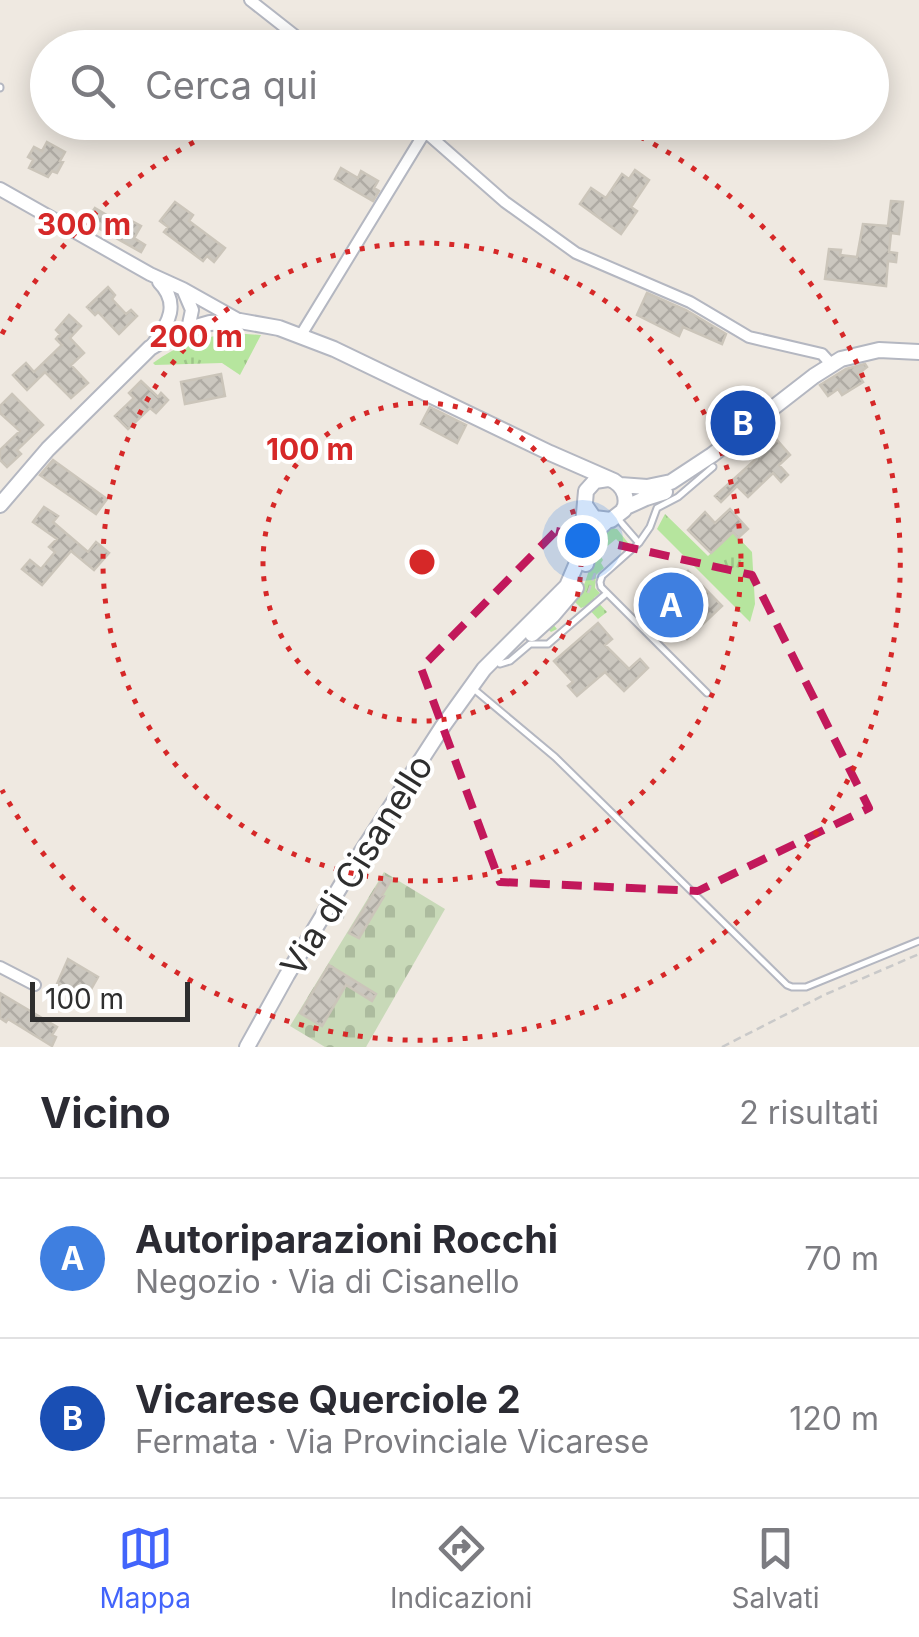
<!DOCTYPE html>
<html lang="it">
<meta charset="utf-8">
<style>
:root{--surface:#fff;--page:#f2f2f3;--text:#2b2b33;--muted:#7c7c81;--line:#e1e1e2;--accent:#4264fb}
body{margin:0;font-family:Inter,sans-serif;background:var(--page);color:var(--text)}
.scale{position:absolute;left:30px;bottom:25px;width:160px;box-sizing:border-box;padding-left:10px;border:5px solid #2e2e2e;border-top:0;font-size:28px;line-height:35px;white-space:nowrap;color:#2e2e2e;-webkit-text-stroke:8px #fff;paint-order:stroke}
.you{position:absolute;left:582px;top:540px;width:35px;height:35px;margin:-25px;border:8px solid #fff;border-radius:50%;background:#1a73e8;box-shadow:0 0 0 15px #1a73e833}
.badge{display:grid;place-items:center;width:65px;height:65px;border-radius:50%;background:var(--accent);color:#fff;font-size:32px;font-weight:700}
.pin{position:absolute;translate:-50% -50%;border:5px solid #fff;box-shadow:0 2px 10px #0006}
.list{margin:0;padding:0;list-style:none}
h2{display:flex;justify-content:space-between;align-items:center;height:130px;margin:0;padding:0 40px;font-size:42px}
h2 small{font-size:32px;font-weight:400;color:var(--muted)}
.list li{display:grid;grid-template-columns:65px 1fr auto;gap:30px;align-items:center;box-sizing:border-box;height:160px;padding:0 40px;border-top:2px solid var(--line)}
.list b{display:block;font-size:38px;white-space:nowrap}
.list p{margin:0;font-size:32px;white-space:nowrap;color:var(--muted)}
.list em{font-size:32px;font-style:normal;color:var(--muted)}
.icon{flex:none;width:55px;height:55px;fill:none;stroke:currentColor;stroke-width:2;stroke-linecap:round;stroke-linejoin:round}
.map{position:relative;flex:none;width:919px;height:1047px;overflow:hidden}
.search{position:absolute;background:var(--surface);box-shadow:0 5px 25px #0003;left:30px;right:30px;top:30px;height:110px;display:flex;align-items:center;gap:25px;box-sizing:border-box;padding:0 35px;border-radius:55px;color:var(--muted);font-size:38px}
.sheet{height:450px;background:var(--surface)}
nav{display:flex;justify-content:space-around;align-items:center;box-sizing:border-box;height:140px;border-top:2px solid var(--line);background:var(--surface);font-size:28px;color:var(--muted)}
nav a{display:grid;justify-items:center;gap:5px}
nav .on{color:var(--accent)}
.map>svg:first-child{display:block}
</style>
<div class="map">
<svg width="919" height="1047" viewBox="0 0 919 1047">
<defs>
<pattern id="grass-tufts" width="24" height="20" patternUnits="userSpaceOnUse" patternTransform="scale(2.5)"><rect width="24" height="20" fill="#b6e59e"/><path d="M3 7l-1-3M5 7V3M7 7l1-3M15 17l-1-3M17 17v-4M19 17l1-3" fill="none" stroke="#9dc588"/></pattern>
<pattern id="cemetery-stones" width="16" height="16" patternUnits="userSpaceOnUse" patternTransform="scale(2.5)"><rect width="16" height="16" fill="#c8d9b8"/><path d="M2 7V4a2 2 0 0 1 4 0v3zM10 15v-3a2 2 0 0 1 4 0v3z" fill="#acbb9e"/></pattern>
<pattern id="building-cross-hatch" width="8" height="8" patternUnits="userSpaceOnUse" patternTransform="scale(2.5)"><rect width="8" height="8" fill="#cbc7bf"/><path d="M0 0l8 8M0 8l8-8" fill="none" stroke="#afaba4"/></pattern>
</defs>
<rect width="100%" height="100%" fill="#efe9e1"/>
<path fill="url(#grass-tufts)" d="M 233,333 L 261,335 L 240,375 L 222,363 L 155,365 L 153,363 C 177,345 203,337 233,333 Z
M 665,514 L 708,556 L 733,532 L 752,552 L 755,604 L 750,622 L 657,529 Z
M 611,528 L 617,529 L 629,544 L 628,547 L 624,547 L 616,539 L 599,553 L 603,560 L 601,563 L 604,568 L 596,575 L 595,588 L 600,593 L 594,598 L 607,612 L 598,619 L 586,606 L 581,608 L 575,602 L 552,623 L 557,629 L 551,632 L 545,626 C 556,615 571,605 580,592 C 594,572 588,539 611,528 Z"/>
<path fill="url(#cemetery-stones)" d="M 384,872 L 445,909 L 366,1047 L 325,1047 L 290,1026 Z"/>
<path fill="url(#building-cross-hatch)" stroke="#cbc5ba" stroke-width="2.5" d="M 47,142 L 65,152 L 60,161 L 63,162 L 57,173 L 52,171 L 48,177 L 29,168 L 33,160 L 28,157 L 34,147 L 42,151 Z
M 341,168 L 358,178 L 361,171 L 378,181 L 374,188 L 379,191 L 373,201 L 335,179 Z
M 635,170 L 649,180 L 631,207 L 637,211 L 621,234 L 580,204 L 591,188 L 606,198 L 622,174 L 629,179 Z
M 891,201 L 903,202 L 899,234 L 891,233 L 889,252 L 897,253 L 896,262 L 888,261 L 886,286 L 825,279 L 829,249 L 841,250 L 840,255 L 857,257 L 863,224 L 888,226 Z
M 175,202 L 193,215 L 189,221 L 225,248 L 214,262 L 207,256 L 203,261 L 164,232 L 168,227 L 160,221 Z
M 95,208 L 120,223 L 124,217 L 141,226 L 134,238 L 145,245 L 141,252 L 86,221 Z
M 108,287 L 115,295 L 112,299 L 126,314 L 131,310 L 137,316 L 119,334 L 98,312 L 95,315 L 87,307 Z
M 647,293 L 686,310 L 726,334 L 722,344 L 683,327 L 679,336 L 637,315 Z
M 69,315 L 81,326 L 70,338 L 84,353 L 71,365 L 88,383 L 71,398 L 45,372 L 27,390 L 13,375 L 26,363 L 34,372 L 62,345 L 56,339 L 60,334 L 56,330 Z
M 865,364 L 867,367 L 858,374 L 863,382 L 842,395 L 838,389 L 828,396 L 820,385 L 846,369 Z
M 221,374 L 225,396 L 185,404 L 181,382 Z
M 141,381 L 158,397 L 161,393 L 168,400 L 156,413 L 150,408 L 128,429 L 115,416 L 134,398 L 129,393 Z
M 12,394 L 43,425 L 17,450 L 21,454 L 7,467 L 0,460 L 0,450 L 20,431 L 0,413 L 0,406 Z
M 430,407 L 466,425 L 457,443 L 421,424 Z
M 777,440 L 790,455 L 779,465 L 788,475 L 781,482 L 773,473 L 748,497 L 737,486 L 721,502 L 715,496 Z
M 53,460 L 107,499 L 96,514 L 40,475 Z
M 44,507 L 58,516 L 53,522 L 88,552 L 96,542 L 109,553 L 94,570 L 71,551 L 42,585 L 22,569 L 30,560 L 41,569 L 55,552 L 49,547 L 57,539 L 33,522 Z
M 730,509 L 748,529 L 738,538 L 733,532 L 711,553 L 688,530 L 705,512 L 715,523 Z
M 688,571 L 722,606 L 687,639 L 653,605 Z
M 598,623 L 612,639 L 605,645 L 629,669 L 640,659 L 648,668 L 624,691 L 605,672 L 577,696 L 568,686 L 573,682 L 554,661 Z
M 384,876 L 391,880 L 382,895 L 384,896 L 359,938 L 349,933 Z
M 68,959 L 98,977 L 90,991 L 84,988 L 79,996 L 57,984 Z
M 329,965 L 376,994 L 372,1001 L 346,985 L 322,1026 L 300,1013 Z
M 0,993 L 57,1027 L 52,1035 L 56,1037 L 52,1046 L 8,1019 L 6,1022 L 0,1018 Z"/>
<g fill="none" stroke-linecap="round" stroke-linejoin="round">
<g stroke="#b4b7c1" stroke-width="9">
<path id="service" d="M 0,88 L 0,87
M 619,520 L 638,542
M 500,664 L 510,661 L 530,644 L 548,644 L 607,593
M 475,690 L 555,757 L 787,985 L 792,987 L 806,987 L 919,941
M 707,693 L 601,587 L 600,582 L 602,576 L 639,543 L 650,527 L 657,508 L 678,497 L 713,467"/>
</g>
<g stroke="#b4b7c1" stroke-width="14">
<path id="minor" d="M 250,0 L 311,48
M 414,122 L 505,202 L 576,253 L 690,302 L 749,337 L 822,354 L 831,364
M 301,335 L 425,132
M 0,967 L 35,985"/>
</g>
<g stroke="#b4b7c1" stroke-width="16">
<path id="tertiary" d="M 0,189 L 150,274 L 183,289 L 240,321
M 183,289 L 192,310 L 188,329
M 154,343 C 169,323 180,303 159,282"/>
</g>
<g stroke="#b4b7c1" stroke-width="18">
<path id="secondary" d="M 620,485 L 647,487 L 671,482 L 712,455 L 814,376 L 841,359 L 879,350 L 919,352
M 0,505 L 48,449 L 150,348 L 175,333 L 210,323 L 240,321 L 279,328 L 334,349 L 550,453 L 614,481 C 625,488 628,498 624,510 L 611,520 L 594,518 L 585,505
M 624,508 L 646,498 L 665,492
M 586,564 L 594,533 L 607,521
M 532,634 L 553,615 L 576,588
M 247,1047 L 287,975 L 357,859 L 443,726 L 484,669 L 567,586 L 576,565 L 581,547 L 586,491 L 595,481 L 608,479"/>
</g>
<path stroke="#c9c9c9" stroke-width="2.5" stroke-dasharray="8 5" stroke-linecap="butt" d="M 588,593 L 595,573
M 337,914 L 346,919
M 722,1047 L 824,995 L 919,954"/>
<use href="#service" stroke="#fff" stroke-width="5"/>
<use href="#minor" stroke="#fff" stroke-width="10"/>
<use href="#tertiary" stroke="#fff" stroke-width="12"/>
<use href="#secondary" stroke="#fff" stroke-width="14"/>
</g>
<path fill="none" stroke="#c2185b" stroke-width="8" stroke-dasharray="20 12" stroke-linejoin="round" d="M 556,531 L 752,575 L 869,808 L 698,891 L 500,882 L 421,668 Z"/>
<g fill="none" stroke="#d62828" stroke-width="5" stroke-dasharray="5 10">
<circle cx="422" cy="562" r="159"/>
<circle cx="422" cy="562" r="319"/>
<path d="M2 334A478 478 0 0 1 231 124M613 124A478 478 0 1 1 2 790"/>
</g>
<g text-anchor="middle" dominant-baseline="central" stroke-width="8" stroke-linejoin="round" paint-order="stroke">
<g font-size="35" fill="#2e2e2e" stroke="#fff">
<text transform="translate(356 865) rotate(-58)">Via di Cisanello</text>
</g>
</g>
<circle cx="422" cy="562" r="15" fill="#d62828" stroke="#fff" stroke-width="5"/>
<g font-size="30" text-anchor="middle" font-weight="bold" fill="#d62828" stroke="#fff" stroke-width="8" stroke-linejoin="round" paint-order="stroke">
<text x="84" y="235">300 m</text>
<text x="196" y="347">200 m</text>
<text x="310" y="460">100 m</text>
</g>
</svg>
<div class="scale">100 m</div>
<div class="you"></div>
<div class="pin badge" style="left:671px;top:605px;background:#3f7fe0">A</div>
<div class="pin badge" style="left:743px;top:423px;background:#1a4fb4">B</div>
<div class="search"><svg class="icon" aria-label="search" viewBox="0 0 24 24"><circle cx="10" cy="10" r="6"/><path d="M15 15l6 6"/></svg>Cerca qui</div>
</div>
<section class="sheet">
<h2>Vicino<small>2 risultati</small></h2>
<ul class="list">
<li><span class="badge" style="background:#3f7fe0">A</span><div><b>Autoriparazioni Rocchi</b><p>Negozio · Via di Cisanello</p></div><em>70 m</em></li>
<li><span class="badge" style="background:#1a4fb4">B</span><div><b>Vicarese Querciole 2</b><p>Fermata · Via Provinciale Vicarese</p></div><em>120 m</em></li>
</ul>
</section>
<nav>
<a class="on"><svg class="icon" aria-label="map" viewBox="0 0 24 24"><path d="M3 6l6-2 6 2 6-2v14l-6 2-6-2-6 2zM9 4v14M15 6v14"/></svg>Mappa</a>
<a><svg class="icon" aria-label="directions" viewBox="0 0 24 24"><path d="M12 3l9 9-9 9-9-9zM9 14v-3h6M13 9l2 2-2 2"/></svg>Indicazioni</a>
<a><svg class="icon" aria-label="saved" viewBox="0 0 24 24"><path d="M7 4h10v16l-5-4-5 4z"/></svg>Salvati</a>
</nav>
